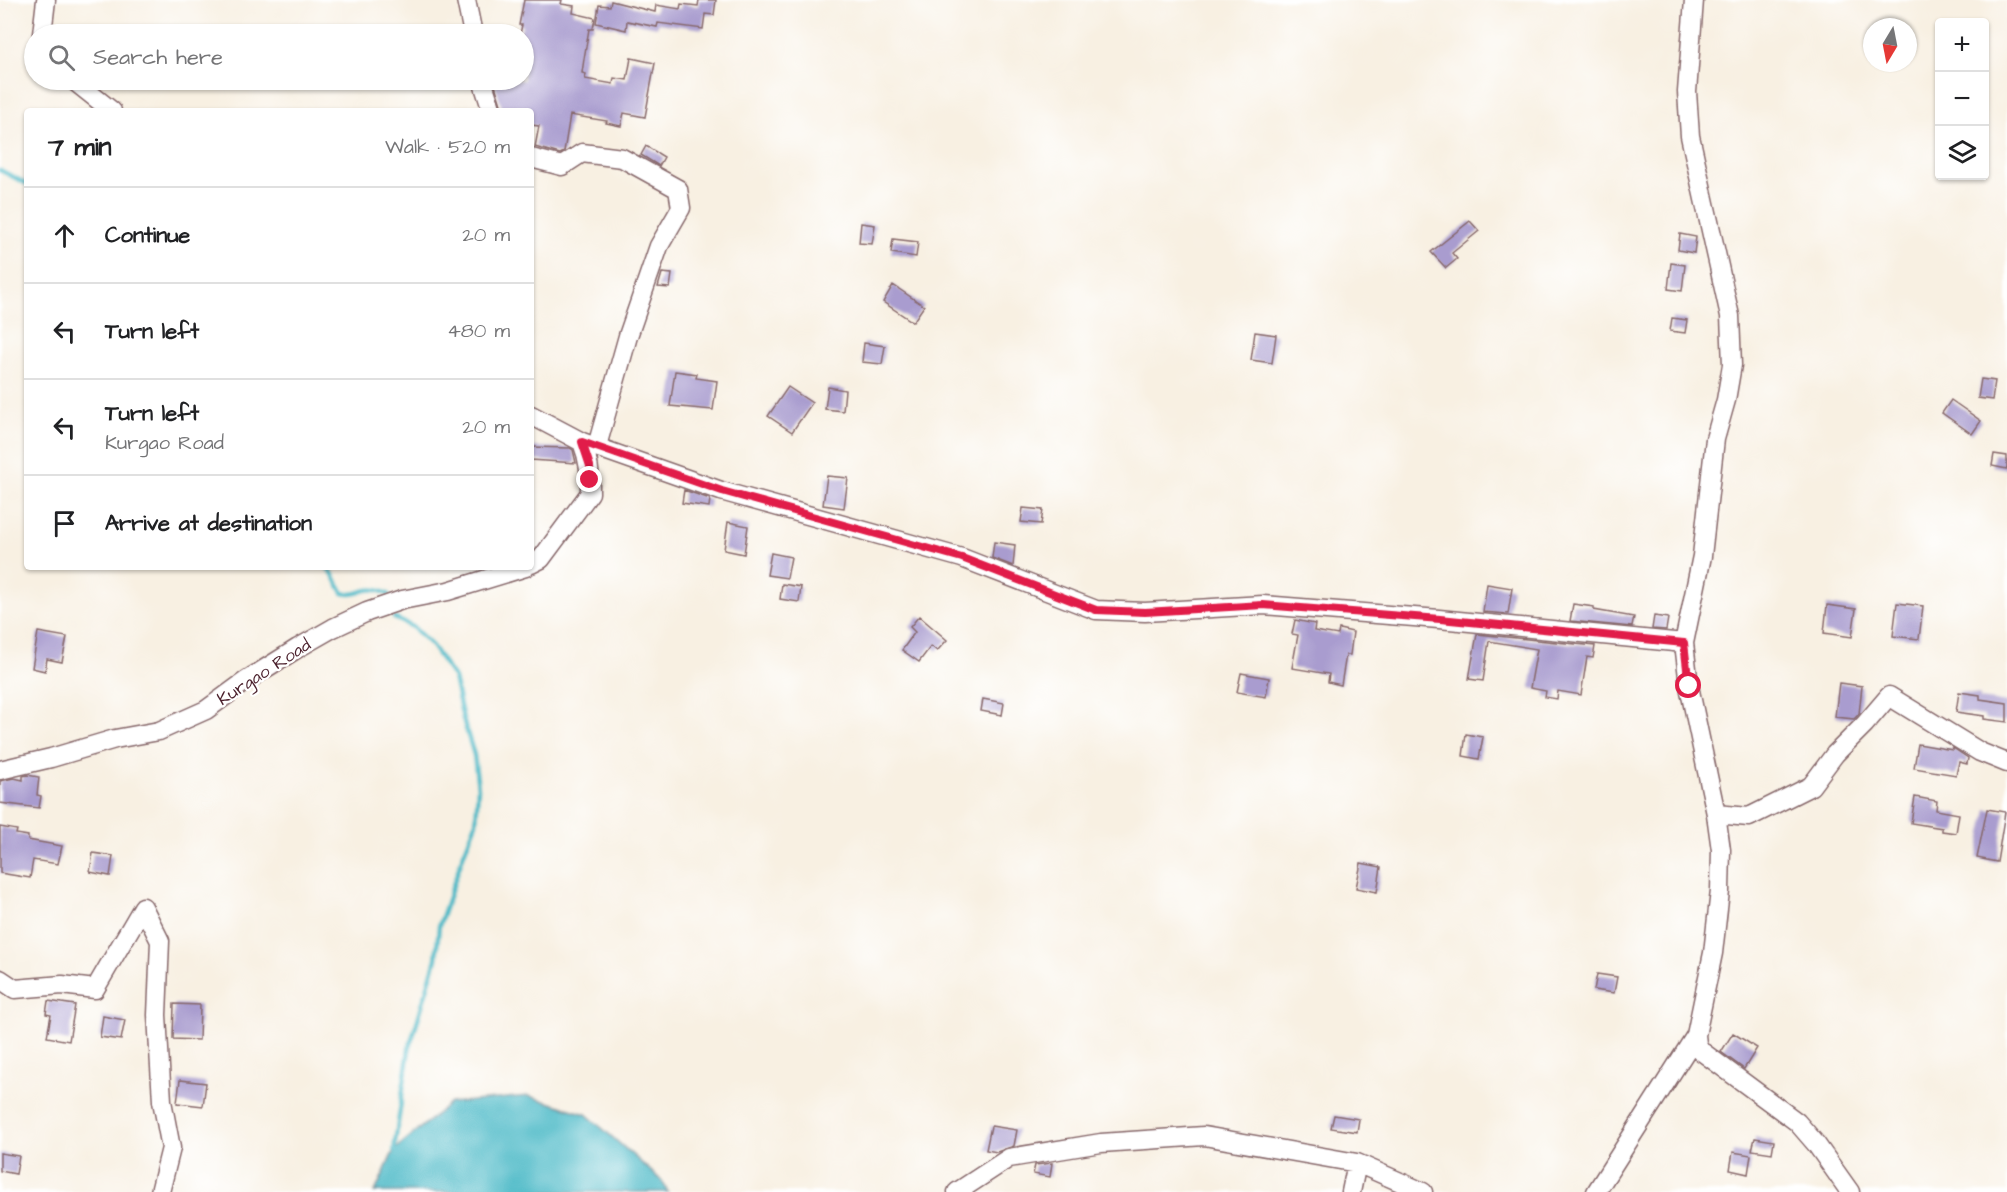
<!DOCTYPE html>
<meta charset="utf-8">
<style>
:root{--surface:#fff;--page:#f2f2f2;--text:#202124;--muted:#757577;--line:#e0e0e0}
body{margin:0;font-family:"Architects Daughter",sans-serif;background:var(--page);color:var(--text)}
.controls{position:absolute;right:18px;top:18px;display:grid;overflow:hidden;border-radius:6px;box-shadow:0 2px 4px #0004}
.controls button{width:54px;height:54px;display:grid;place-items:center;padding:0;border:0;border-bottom:2px solid var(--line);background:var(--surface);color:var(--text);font:30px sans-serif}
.compass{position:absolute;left:1863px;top:18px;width:54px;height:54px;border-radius:50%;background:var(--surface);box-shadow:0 2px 4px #0004;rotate:190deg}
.stop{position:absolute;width:18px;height:18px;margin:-14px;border:4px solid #e11d48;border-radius:50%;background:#fff}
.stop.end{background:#e11d48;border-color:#fff;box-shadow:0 2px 6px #0008}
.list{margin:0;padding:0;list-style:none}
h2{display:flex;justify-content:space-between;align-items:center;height:78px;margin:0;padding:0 24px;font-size:26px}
h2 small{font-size:20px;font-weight:400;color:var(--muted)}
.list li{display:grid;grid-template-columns:39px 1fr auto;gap:18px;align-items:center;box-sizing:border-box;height:96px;padding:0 24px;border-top:2px solid var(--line)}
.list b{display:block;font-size:22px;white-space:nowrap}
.list p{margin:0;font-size:20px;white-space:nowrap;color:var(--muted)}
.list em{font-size:20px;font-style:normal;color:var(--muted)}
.icon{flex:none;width:33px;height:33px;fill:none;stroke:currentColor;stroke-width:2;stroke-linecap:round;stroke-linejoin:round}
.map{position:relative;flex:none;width:2007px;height:1192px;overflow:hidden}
.search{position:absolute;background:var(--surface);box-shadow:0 2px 4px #0004;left:24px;top:24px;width:510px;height:66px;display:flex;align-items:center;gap:15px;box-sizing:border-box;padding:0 21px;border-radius:33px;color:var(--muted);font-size:22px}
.panel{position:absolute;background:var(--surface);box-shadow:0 2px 4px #0004;left:24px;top:108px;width:510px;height:462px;border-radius:6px}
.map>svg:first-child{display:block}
</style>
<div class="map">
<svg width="2007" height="1192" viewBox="0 0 2007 1192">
<rect width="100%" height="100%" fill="#fff"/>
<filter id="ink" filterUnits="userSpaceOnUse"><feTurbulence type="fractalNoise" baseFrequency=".0167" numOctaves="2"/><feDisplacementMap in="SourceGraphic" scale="12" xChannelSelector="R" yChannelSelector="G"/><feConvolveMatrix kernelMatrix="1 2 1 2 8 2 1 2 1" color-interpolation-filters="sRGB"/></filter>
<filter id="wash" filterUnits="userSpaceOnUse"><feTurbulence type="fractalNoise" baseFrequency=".008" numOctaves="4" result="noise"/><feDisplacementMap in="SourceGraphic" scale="24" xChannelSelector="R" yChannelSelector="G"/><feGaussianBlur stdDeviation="1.35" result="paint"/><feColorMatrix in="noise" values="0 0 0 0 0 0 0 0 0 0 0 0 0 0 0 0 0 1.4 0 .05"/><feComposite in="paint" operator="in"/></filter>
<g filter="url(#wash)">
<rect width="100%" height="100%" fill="#f8f0e2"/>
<path fill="#4dbac7" stroke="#4c6c79" stroke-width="1.5" d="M 529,1096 L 586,1114 L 662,1181 L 668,1192 L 375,1192 L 394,1150 L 450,1103 Z"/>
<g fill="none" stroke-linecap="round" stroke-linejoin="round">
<path stroke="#4dbac7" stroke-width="4.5" d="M 0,170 L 27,184
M 326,567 L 332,573 L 343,593 C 361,598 363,582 388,594
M 394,618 L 413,627 L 432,646 L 454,678 L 463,719 L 474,755 L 478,788 L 476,823 L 464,853 L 439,926 L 436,959 L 409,1049 L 394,1150"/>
</g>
<g id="blocks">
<path fill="#a99ccf" d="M 524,0 L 562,0 L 561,4 L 574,6 L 573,13 L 595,18 L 593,29 L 589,29 L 584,59 L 582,73 L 586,74 L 585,79 L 613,84 L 614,78 L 627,80 L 631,58 L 655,63 L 645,117 L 624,113 L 621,126 L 606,123 L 607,121 L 570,115 L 564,152 L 560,154 L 535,147 L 539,126 L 531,125 L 531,111 L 503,111 L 494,82 L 495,80 L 524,80 L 524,34 L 520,34 L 522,25 L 519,25 Z
M 699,0 L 716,0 L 714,15 L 705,14 L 703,29 L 658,23 L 657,27 L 627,21 L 626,30 L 596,23 L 599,5 L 610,6 L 611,1 L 655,12 L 656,5 L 680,9 L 681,4 L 698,6 Z
M 646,146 L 664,157 L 659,166 L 641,155 Z
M 1470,221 L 1479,231 L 1452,253 L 1457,259 L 1446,268 L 1431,252 Z
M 861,223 L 875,225 L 872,244 L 859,243 Z
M 1680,234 L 1696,237 L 1694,253 L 1678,250 Z
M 893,239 L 918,242 L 916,257 L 891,253 Z
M 1671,263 L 1685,265 L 1682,291 L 1668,289 Z
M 662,273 L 672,274 L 670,288 L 658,287 Z
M 893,285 L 924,306 L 913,322 L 883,302 Z
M 1672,318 L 1687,320 L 1685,333 L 1670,331 Z
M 1255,332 L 1276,335 L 1272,363 L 1251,360 Z
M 864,343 L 885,346 L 882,364 L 862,362 Z
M 675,371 L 697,374 L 696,378 L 717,381 L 713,410 L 670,406 Z
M 1981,379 L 1995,381 L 1992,400 L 1978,398 Z
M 788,387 L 812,403 L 792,432 L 768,416 Z
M 828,387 L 845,390 L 843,411 L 825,409 Z
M 1951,400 L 1981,421 L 1972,434 L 1942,413 Z
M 531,447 L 570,448 L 573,450 L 576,463 L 531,460 Z
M 1994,454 L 2007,456 L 2007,469 L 1992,466 Z
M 827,476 L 848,478 L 844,508 L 823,505 Z
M 684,490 L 710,499 L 709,507 L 682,503 Z
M 1023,508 L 1043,510 L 1041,524 L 1021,522 Z
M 728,522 L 748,526 L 744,554 L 724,550 Z
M 994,542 L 1015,545 L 1013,566 L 992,558 Z
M 771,553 L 791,557 L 787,578 L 767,575 Z
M 782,584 L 801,587 L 799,602 L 780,599 Z
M 1487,584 L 1512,588 L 1508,614 L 1483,612 Z
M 1897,603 L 1923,606 L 1919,639 L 1893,636 Z
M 1573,604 L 1594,607 L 1594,610 L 1634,617 L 1632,627 L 1570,621 Z
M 1827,605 L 1856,609 L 1852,637 L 1824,633 Z
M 919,616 L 947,640 L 937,651 L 931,646 L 919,662 L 902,650 L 915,632 L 910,627 Z
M 1654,616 L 1668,618 L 1666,630 L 1652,629 Z
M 1295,620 L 1315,624 L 1314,631 L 1338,635 L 1339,629 L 1353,632 L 1350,655 L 1346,655 L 1341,685 L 1328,682 L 1329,674 L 1292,668 L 1298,635 L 1292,634 Z
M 38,632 L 67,637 L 62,662 L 47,659 L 45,671 L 32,668 Z
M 1477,634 L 1595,646 L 1593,658 L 1587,657 L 1581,695 L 1558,691 L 1557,699 L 1545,697 L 1546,691 L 1530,688 L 1537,649 L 1489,641 L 1483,681 L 1469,679 Z
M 1241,673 L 1269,678 L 1266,697 L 1237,692 Z
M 1839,683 L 1862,686 L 1859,714 L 1854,719 L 1835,717 Z
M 1959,692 L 1980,695 L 1980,699 L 2007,703 L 2007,722 L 1984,719 L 1984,716 L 1956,712 Z
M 983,699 L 1004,703 L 1002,715 L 981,711 Z
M 1466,734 L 1483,737 L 1479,759 L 1463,756 Z
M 1918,744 L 1953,750 L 1953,748 L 1968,758 L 1967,764 L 1959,762 L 1956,775 L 1914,768 Z
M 27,775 L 39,777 L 37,795 L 41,796 L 39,808 L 0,803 L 0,781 L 14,778 L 23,780 L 23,776 Z
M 1915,797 L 1937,801 L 1936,810 L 1959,814 L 1956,833 L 1942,831 L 1942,828 L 1911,823 Z
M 1987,809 L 2005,812 L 1997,862 L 1977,858 Z
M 0,827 L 17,830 L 16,834 L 28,836 L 28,840 L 62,846 L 58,864 L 33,860 L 30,878 L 0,873 Z
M 93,853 L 113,856 L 110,876 L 90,872 Z
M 1361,863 L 1381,867 L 1377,892 L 1356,888 Z
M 1597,974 L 1617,977 L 1614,993 L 1594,990 Z
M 48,1001 L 75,1005 L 69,1041 L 47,1037 L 51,1015 L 46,1014 Z
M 174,1004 L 200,1005 L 199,1040 L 173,1039 Z
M 103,1016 L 125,1020 L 121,1040 L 100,1037 Z
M 1733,1033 L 1757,1048 L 1744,1069 L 1721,1052 Z
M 180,1080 L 206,1083 L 203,1106 L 177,1103 Z
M 1334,1115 L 1359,1119 L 1357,1132 L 1331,1128 Z
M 991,1126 L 1017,1130 L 1014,1146 L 997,1152 L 986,1150 Z
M 1755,1138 L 1774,1141 L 1772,1153 L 1752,1150 Z
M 1733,1152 L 1751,1155 L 1748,1174 L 1730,1170 Z
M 0,1153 L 19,1156 L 16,1174 L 0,1171 Z
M 1052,1163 L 1050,1177 L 1033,1174 L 1035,1165 Z"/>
</g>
</g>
<g filter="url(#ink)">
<use href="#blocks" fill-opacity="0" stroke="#87686b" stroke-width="1.5"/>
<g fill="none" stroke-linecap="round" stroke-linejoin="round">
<g stroke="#87686b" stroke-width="21">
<path id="minor" d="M 466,0 L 473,34
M 1694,0 L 1687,92 L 1690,136 L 1730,316 L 1732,365 L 1726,400 L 1715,439 L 1702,556 L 1684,643 L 1689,686 L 1716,814 L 1721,850 L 1720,891 L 1713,953 L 1696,1035 L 1697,1044 L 1701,1051 L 1797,1122 L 1816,1144 L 1850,1192
M 42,34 L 46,0
M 73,80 L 112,111
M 482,80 L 492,111
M 531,158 L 562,166 L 582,153 L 622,158 L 678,189 L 681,208 L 659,246 L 628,336 L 597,446
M 531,415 L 582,442 C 589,460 590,473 590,493 L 541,559 L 531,564
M 582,442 L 721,491 L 962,558 L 1096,610 L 1145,612 L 1263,605 L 1439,619 L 1684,643
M 0,770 L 51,758 L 115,739 L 159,731 L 206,710 L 247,680 L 298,648 L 333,628 L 367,612 L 402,600 L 448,591 L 526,567
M 1716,814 L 1749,817 L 1811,786 L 1835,754 L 1865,724 L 1889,696 L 1980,752 L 2007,763
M 0,979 L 15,989 L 62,985 L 95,989 L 143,907 L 160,941 L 157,1015 L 162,1101 L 171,1148 L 160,1192
M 957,1192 L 1009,1158 L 1101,1143 L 1204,1136 L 1357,1163 L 1423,1192
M 1351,1192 L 1357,1163
M 1596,1192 L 1696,1035"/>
</g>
<use href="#minor" stroke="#fff" stroke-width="18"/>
</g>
</g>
<g fill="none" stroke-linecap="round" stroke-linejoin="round" filter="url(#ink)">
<path stroke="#e11d48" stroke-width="8" d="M 590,480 L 590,466 L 582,442 L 722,491 L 962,558 L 1096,610 L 1145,612 L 1263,605 L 1440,619 L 1684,643 L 1689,686"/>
</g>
<g text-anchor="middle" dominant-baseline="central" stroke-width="4.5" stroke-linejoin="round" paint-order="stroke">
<g font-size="18" fill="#4a1f2b" stroke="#fff">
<text transform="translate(264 672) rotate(-33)">Kurgao Road</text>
</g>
</g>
</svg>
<div class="controls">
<button>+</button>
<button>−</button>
<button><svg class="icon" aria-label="layers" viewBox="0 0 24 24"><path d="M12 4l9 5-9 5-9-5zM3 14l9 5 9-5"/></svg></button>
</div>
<svg class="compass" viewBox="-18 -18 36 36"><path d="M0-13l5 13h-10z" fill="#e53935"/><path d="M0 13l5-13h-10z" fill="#757577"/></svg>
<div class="stop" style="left:1689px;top:686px"></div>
<div class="stop end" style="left:590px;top:480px"></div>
<div class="search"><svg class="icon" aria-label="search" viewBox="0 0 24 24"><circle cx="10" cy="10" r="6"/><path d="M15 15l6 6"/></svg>Search here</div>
<section class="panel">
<h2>7 min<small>Walk · 520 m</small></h2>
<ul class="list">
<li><svg class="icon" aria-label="ahead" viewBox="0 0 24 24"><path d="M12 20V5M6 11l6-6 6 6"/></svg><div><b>Continue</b></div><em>20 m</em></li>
<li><svg class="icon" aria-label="left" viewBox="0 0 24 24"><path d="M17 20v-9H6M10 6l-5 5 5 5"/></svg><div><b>Turn left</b></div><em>480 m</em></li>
<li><svg class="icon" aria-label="left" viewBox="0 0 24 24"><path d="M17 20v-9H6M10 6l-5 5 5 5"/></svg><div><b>Turn left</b><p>Kurgao Road</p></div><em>20 m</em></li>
<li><svg class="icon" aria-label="arrive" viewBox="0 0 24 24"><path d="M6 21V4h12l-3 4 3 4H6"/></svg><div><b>Arrive at destination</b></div></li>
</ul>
</section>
</div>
